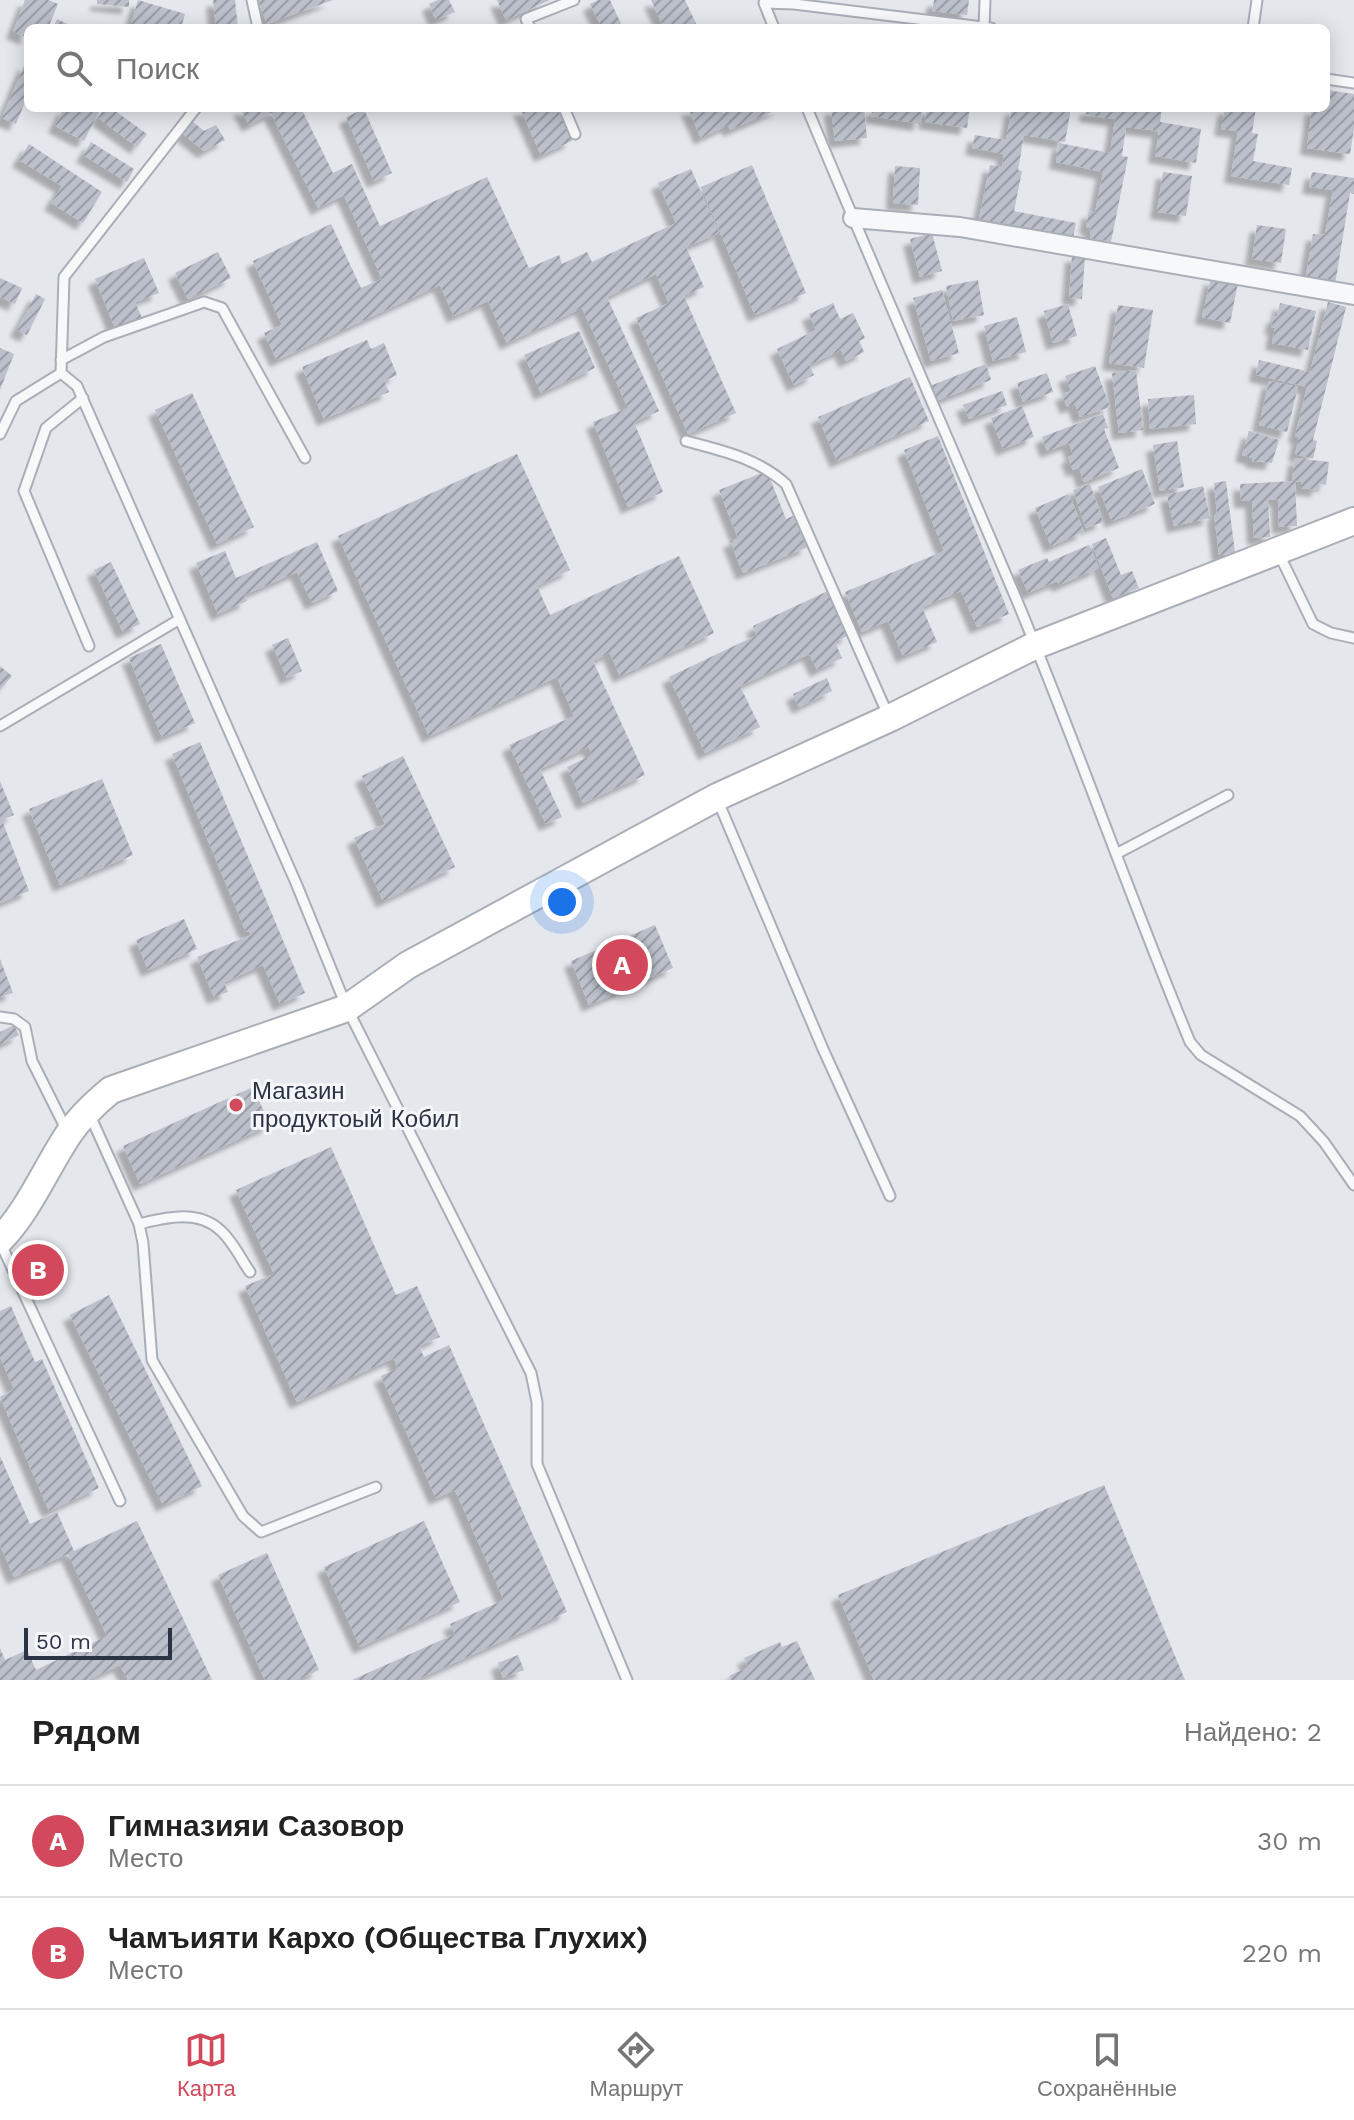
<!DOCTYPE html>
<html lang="ru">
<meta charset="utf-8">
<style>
:root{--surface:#fff;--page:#f2f2f2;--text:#222;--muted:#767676;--line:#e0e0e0;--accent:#d1495b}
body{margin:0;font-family:"Work Sans",sans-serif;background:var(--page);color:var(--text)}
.scale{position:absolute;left:24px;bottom:20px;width:148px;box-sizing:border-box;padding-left:8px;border:4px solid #2b3445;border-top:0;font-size:22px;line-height:28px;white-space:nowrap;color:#2b3445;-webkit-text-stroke:6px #f4f6f9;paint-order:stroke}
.you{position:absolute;left:562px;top:902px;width:28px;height:28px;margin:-20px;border:6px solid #fff;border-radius:50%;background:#1a73e8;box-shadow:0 0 0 12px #1a73e833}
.badge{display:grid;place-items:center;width:52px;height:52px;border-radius:50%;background:var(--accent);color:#fff;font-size:26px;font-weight:700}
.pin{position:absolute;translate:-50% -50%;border:4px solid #fff;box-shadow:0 2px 8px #0006}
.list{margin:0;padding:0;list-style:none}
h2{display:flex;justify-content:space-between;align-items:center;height:104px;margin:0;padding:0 32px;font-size:34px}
h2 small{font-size:26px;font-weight:400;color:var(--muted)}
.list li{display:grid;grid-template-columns:52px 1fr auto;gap:24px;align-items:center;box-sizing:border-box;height:112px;padding:0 32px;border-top:2px solid var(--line)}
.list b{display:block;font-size:30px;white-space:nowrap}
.list p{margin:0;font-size:26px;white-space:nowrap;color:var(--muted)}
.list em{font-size:26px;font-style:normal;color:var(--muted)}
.icon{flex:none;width:44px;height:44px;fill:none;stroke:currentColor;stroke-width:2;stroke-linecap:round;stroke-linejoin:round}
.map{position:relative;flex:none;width:1354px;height:1680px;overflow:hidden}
.search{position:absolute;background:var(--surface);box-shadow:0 4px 20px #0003;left:24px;right:24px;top:24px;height:88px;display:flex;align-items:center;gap:20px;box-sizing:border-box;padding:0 28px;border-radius:12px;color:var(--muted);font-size:30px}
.sheet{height:328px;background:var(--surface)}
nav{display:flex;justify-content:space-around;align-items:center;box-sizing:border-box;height:112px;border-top:2px solid var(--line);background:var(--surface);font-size:22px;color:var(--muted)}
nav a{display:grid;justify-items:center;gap:4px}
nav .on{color:var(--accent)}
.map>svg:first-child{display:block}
</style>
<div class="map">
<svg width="1354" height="1680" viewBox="0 0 1354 1680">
<defs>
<pattern id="building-hatch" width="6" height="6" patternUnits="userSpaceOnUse" patternTransform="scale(2)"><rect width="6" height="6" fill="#bbc0ca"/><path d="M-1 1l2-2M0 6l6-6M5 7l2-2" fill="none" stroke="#989da6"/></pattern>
<filter id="shadow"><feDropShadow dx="-7" dy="7" stdDeviation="2" flood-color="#0004"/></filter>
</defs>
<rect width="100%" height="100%" fill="#e4e7ec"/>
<path fill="url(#building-hatch)" filter="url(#shadow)" d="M 25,0 L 48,0 L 58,4 L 48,28 L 28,28 L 28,38 L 13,32 Z
M 97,0 L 129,0 L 129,7 L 97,4 Z
M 138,0 L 185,14 L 181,28 L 130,28 Z
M 213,0 L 235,0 L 238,28 L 216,28 Z
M 258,0 L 333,0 L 267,24 Z
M 438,0 L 449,0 L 455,12 L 436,20 L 429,4 Z
M 497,0 L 550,0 L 506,20 Z
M 598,0 L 610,0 L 623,28 L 602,28 L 590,4 Z
M 651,0 L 685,0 L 698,28 L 664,28 Z
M 934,0 L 969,0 L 967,15 L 932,11 Z
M 57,19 L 76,28 L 53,28 Z
M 25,63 L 28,65 L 28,95 L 16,124 L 2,118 Z
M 1326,90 L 1354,94 L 1354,129 L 1350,154 L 1307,148 L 1312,108 L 1326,108 Z
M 64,108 L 101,108 L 84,141 L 55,126 Z
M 105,108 L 111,108 L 147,134 L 137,147 L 98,118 Z
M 240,108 L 301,108 L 333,173 L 352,164 L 380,226 L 487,177 L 529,268 L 559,255 L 562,264 L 587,252 L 592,262 L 676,223 L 658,183 L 691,169 L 719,233 L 686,247 L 704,287 L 684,296 L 736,413 L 688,434 L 636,318 L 669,303 L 656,274 L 607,297 L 659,411 L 634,422 L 663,492 L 628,507 L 593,422 L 628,408 L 582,308 L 507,343 L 488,301 L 454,316 L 440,285 L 277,360 L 264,333 L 282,325 L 253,261 L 331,224 L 361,288 L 382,279 L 344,195 L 318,208 L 271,113 L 249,125 Z
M 520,108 L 557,108 L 572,141 L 541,155 Z
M 688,108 L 720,108 L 723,113 L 733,108 L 781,108 L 730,130 L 728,125 L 701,138 Z
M 831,108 L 864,108 L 867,138 L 835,141 Z
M 873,108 L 923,108 L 920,124 L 871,116 Z
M 927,108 L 970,108 L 967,128 L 925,122 Z
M 1012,108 L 1028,111 L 1029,108 L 1071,108 L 1065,142 L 1024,135 L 1018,170 L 1022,171 L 1014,211 L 1076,223 L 1073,238 L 979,219 L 990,165 L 1002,167 L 1004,154 L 972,148 L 975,135 L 1006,140 Z
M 1087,108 L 1162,108 L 1160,122 L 1201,129 L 1196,163 L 1155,156 L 1159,131 L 1126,127 L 1122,156 L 1128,157 L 1111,242 L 1090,238 L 1091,228 L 1086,227 L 1089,211 L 1095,213 L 1103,172 L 1056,162 L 1059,143 L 1110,153 L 1115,119 L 1086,115 Z
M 1225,108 L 1256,108 L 1252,133 L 1258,134 L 1253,161 L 1292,168 L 1289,185 L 1231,176 L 1238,131 L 1221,129 Z
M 364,109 L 392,173 L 374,181 L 346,117 Z
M 192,121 L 204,131 L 216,125 L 225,140 L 204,151 L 182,133 Z
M 91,142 L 134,169 L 127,182 L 83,155 Z
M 29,144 L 102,192 L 83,223 L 51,203 L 62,186 L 19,160 Z
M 752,165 L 806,293 L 755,315 L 701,187 Z
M 895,166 L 920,168 L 918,205 L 893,203 Z
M 1163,172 L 1192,176 L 1186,216 L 1157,212 Z
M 1312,172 L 1354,178 L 1354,194 L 1350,193 L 1335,285 L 1305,281 L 1313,234 L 1325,235 L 1333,190 L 1309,187 Z
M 1257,225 L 1286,229 L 1281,263 L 1252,259 Z
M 932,233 L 942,271 L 920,277 L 910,239 Z
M 218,252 L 231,278 L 188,299 L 175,273 Z
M 1072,255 L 1085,256 L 1082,299 L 1069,298 Z
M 144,258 L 159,293 L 135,302 L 142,318 L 115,328 L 95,279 Z
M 0,278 L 22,288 L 15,304 L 0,297 Z
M 1211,278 L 1238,283 L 1230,323 L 1202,317 Z
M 978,280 L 984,315 L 953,321 L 946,286 Z
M 942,290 L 959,353 L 931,361 L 913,298 Z
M 36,294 L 45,299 L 27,335 L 17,330 Z
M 1328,302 L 1346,307 L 1313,440 L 1317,441 L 1313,459 L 1295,454 L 1299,437 L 1295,436 L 1307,387 L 1256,375 L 1259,360 L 1310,372 Z
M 833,303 L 840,319 L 853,313 L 865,338 L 859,341 L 864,352 L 846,361 L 841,350 L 809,365 L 814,375 L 794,385 L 777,349 L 816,330 L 809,314 Z
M 1280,303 L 1316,311 L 1308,350 L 1272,343 L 1275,328 L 1271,327 L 1274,316 L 1277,317 Z
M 1068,304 L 1077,336 L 1053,343 L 1044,311 Z
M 1118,305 L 1153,310 L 1144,368 L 1109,363 Z
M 1017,317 L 1026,352 L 993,361 L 984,326 Z
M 579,331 L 595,368 L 541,393 L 524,355 Z
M 367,340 L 371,349 L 384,343 L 397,375 L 384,381 L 389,392 L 324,419 L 302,367 Z
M 0,348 L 14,354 L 0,390 Z
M 986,364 L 991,380 L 936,401 L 930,386 Z
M 1095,366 L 1110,407 L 1080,417 L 1075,404 L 1067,407 L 1062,394 L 1071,391 L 1065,376 Z
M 1136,370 L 1143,430 L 1119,433 L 1112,373 Z
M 1047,373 L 1053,392 L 1023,402 L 1017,383 Z
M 910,377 L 929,421 L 837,461 L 818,417 Z
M 1269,381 L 1298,387 L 1287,432 L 1259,425 Z
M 1002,391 L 1007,405 L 969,419 L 963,405 Z
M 192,393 L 254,527 L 217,544 L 155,410 Z
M 1194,395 L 1196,424 L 1150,429 L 1148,399 Z
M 1022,406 L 1034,437 L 1003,449 L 991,418 Z
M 1103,414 L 1108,428 L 1104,429 L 1119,468 L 1084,482 L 1079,468 L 1073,470 L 1068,457 L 1073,455 L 1069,443 L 1047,451 L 1042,437 Z
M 1249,431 L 1279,440 L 1272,463 L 1252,461 L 1253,458 L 1242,455 Z
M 938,436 L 1009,614 L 977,627 L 961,591 L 922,607 L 937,642 L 903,656 L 888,621 L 862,632 L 845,592 L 944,551 L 904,450 Z
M 1177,441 L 1184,487 L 1160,491 L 1153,445 Z
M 517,454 L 570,570 L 537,586 L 550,615 L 679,556 L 714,633 L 620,676 L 610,653 L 593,661 L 645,775 L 583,803 L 567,767 L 592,755 L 589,747 L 540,769 L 562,817 L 546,824 L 509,745 L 574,716 L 557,677 L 429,736 L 338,536 Z
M 1295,458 L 1329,462 L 1326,485 L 1319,484 L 1318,490 L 1301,488 L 1301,482 L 1292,481 Z
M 1142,469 L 1155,504 L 1112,521 L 1098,487 Z
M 767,471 L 786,519 L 795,515 L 808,547 L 743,573 L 730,541 L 738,538 L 719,490 Z
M 1226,481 L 1235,553 L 1219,555 L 1214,514 L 1217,514 L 1214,483 Z
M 1295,481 L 1297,526 L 1279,527 L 1278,499 L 1268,500 L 1270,537 L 1254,538 L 1252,501 L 1241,501 L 1240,484 Z
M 1090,484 L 1103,522 L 1086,528 L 1073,490 Z
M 1203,486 L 1210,518 L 1174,526 L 1167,495 Z
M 1069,494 L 1084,532 L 1051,546 L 1035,508 Z
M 1106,538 L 1121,575 L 1132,571 L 1139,588 L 1113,598 L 1092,544 Z
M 317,542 L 338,591 L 312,603 L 297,572 L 244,595 L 247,601 L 218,614 L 196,563 L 225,551 L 236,578 Z
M 1089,545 L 1099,568 L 1059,585 L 1057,581 L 1028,593 L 1018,570 L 1047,558 L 1049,562 Z
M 111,562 L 140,624 L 123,632 L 94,570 Z
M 828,591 L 849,635 L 835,642 L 842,658 L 817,670 L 809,654 L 740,686 L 760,727 L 705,753 L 669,677 L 757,635 L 753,626 Z
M 288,638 L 302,671 L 287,678 L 272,645 Z
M 161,644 L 195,723 L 162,737 L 129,658 Z
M 0,666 L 12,676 L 0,690 Z
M 827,678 L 832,691 L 799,707 L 793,694 Z
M 200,742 L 305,993 L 280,1004 L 263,965 L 224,982 L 228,992 L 214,997 L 197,957 L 251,935 L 249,931 L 246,932 L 172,754 Z
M 403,756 L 455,867 L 383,901 L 354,838 L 385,824 L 362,776 Z
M 102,779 L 133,855 L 60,885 L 29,809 Z
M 0,781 L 14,815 L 2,820 L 29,891 L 0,903 Z
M 184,919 L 197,949 L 148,970 L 136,940 Z
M 655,925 L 673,968 L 589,1005 L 571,961 Z
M 0,959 L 13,993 L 0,997 Z
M 14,1025 L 19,1035 L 0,1045 L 0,1032 Z
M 253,1087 L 270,1125 L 140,1184 L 123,1146 Z
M 331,1147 L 396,1295 L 417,1286 L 440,1337 L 419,1346 L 424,1357 L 449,1345 L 567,1612 L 416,1680 L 352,1680 L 455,1634 L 450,1624 L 504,1600 L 455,1490 L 436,1498 L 381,1376 L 398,1368 L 394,1358 L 297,1402 L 245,1286 L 274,1274 L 236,1190 Z
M 44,1249 L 57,1280 L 32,1291 L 19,1260 Z
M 109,1295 L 202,1486 L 163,1505 L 70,1315 Z
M 11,1306 L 35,1362 L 42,1359 L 99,1488 L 49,1511 L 0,1397 L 14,1389 L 0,1357 L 0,1311 Z
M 0,1456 L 30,1524 L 57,1512 L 74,1551 L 137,1521 L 212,1680 L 128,1680 L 120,1665 L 88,1680 L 0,1680 L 0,1648 L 5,1660 L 27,1650 L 36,1670 L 107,1636 L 68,1554 L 14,1577 L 0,1545 Z
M 1104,1485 L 1185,1680 L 874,1680 L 838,1595 Z
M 424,1521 L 460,1602 L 360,1647 L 324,1567 Z
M 267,1553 L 319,1670 L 298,1680 L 265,1680 L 218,1575 Z
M 797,1641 L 815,1680 L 731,1680 L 729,1676 L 748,1667 L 744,1658 L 780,1642 L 782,1647 Z
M 518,1655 L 524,1670 L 503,1678 L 498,1663 Z"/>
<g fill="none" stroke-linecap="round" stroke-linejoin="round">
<g stroke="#a9aeb7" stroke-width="13">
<path id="lane" d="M 252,0 L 258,28
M 984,27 L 985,0
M 530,28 L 526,19 L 574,0
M 774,28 L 764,3 L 794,4 L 991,28
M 1253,28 L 1257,0
M 1326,79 L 1354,83
M 196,108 L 64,277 L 61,373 L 77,386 L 296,883 L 347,1008 L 531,1373 L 537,1402 L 537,1464 L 627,1680
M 564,108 L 575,134
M 807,108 C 876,274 948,438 1018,603 C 1078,748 1130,897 1190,1042 L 1201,1055 L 1300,1116 L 1324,1142 L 1354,1185
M 61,360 L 104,337 L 204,302 L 222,308 L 305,458
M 83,398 L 46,428 L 24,491 L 89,646
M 0,434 L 16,401 L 61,373
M 686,441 C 723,451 757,458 786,484 L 888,715
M 1279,554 L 1313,624 L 1331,633 L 1354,638
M 0,726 L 180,619
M 718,801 L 823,1049 L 890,1196
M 1116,854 L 1228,795
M 0,1017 L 14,1019 L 25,1027 L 32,1061 L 67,1131
M 89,1113 L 139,1224 L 143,1243 L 152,1360 L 243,1516 L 261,1532 L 376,1487
M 139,1224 C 165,1218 197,1209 220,1230 C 232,1240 241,1259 250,1272
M 0,1242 L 120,1501"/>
</g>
<g stroke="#a9aeb7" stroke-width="22">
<path id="street" d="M 853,218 L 960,227 L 1354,295"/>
</g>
<g stroke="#a9aeb7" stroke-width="30">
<path id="secondary" d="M 0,1240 C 29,1210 45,1170 68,1135 C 80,1117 94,1104 111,1090 L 347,1008 L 408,965 L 717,797 L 890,718 L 1034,646 L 1354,521"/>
</g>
<use href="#lane" stroke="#f7f8fa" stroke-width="9"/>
<use href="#street" stroke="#f7f8fa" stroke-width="18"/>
<use href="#secondary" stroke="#fff" stroke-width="26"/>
</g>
<circle fill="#d1495b" stroke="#f4f6f9" stroke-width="3" cx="236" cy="1105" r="8"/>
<g text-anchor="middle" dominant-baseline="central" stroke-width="6" stroke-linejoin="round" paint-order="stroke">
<g font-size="24" fill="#2b3445" stroke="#f4f6f9" text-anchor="start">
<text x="252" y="1091">Магазин<tspan x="252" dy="28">продуктоый Кобил</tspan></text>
</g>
</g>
</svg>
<div class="scale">50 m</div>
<div class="you"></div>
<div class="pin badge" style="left:622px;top:965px">A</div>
<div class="pin badge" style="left:38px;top:1270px">B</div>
<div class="search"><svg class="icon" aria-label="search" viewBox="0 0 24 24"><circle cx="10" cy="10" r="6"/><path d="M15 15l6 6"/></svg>Поиск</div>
</div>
<section class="sheet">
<h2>Рядом<small>Найдено: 2</small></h2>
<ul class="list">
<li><span class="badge">A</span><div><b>Гимназияи Сазовор</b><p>Место</p></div><em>30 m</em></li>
<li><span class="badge">B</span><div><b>Чамъияти Кархо (Общества Глухих)</b><p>Место</p></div><em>220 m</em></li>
</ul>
</section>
<nav>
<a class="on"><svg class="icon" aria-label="map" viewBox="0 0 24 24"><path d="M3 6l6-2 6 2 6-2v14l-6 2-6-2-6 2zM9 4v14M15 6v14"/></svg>Карта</a>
<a><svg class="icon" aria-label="directions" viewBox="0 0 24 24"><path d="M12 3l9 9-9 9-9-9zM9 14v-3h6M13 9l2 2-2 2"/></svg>Маршрут</a>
<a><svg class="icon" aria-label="saved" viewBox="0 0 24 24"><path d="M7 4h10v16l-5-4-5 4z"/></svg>Сохранённые</a>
</nav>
